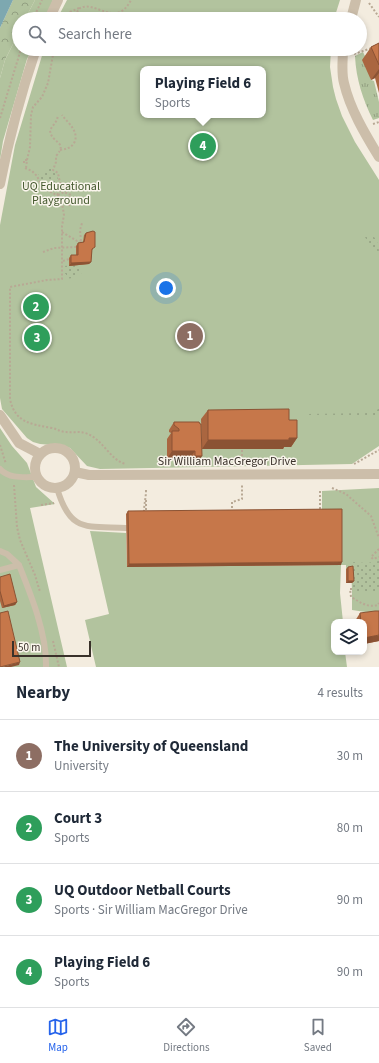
<!DOCTYPE html>
<meta charset="utf-8">
<style>
:root{--surface:#fff;--page:#f6f6f7;--text:#1f2937;--muted:#747a83;--line:#e0e1e3;--accent:#2563eb}
body{margin:0;font-family:"Source Sans 3",sans-serif;background:var(--page);color:var(--text)}
.controls{position:absolute;right:12px;bottom:12px;display:grid;overflow:hidden;border-radius:8px;box-shadow:0 2px 6px #0003}
.controls button{width:36px;height:36px;display:grid;place-items:center;padding:0;border:0;border-bottom:1px solid var(--line);background:var(--surface);color:var(--text);font:20px sans-serif}
.scale{position:absolute;left:12px;bottom:10px;width:79px;box-sizing:border-box;padding-left:4px;border:2px solid #39312a;border-top:0;font-size:11px;line-height:14px;white-space:nowrap;color:#39312a;-webkit-text-stroke:3px #faf5ec;paint-order:stroke}
.you{position:absolute;left:166px;top:288px;width:14px;height:14px;margin:-10px;border:3px solid #fff;border-radius:50%;background:#1a73e8;box-shadow:0 0 0 6px #1a73e833}
.badge{display:grid;place-items:center;width:26px;height:26px;border-radius:50%;background:var(--accent);color:#fff;font-size:13px;font-weight:700}
.pin{position:absolute;translate:-50% -50%;border:2px solid #fff;box-shadow:0 1px 4px #0006}
.popup{position:absolute;left:140px;top:66px;width:126px;height:52px;box-sizing:border-box;display:grid;place-content:center;border-radius:8px;background:var(--surface);filter:drop-shadow(0 1px 3px #0005);font-size:13px;white-space:nowrap;color:var(--muted)}
.popup b{font-size:15px;color:var(--text)}
.popup::after{content:'';position:absolute;left:50%;top:100%;margin-left:-8px;border:8px solid transparent;border-top-color:var(--surface)}
.list{margin:0;padding:0;list-style:none}
h2{display:flex;justify-content:space-between;align-items:center;height:52px;margin:0;padding:0 16px;font-size:17px}
h2 small{font-size:13px;font-weight:400;color:var(--muted)}
.list li{display:grid;grid-template-columns:26px 1fr auto;gap:12px;align-items:center;box-sizing:border-box;height:72px;padding:0 16px;border-top:1px solid var(--line)}
.list b{display:block;font-size:15px;white-space:nowrap}
.list p{margin:0;font-size:13px;white-space:nowrap;color:var(--muted)}
.list em{font-size:13px;font-style:normal;color:var(--muted)}
.icon{flex:none;width:22px;height:22px;fill:none;stroke:currentColor;stroke-width:2;stroke-linecap:round;stroke-linejoin:round}
.map{position:relative;flex:none;width:379px;height:667px;overflow:hidden}
.search{position:absolute;background:var(--surface);box-shadow:0 2px 6px #0003;left:12px;right:12px;top:12px;height:44px;display:flex;align-items:center;gap:10px;box-sizing:border-box;padding:0 14px;border-radius:22px;color:var(--muted);font-size:15px}
.sheet{height:340px;background:var(--surface)}
nav{display:flex;justify-content:space-around;align-items:center;box-sizing:border-box;height:56px;border-top:1px solid var(--line);background:var(--surface);font-size:11px;color:var(--muted)}
nav a{display:grid;justify-items:center;gap:2px}
nav .on{color:var(--accent)}
.map>svg:first-child{display:block}
</style>
<div class="map">
<svg width="379" height="667" viewBox="0 0 379 667">
<defs>
<pattern id="grass-tufts" width="24" height="20" patternUnits="userSpaceOnUse"><rect width="24" height="20" fill="#b2c39e"/><path d="M3 7l-1-3M5 7V3M7 7l1-3M15 17l-1-3M17 17v-4M19 17l1-3" fill="none" stroke="#929f81"/></pattern>
<pattern id="forest-crowns" width="20" height="18" patternUnits="userSpaceOnUse"><rect width="20" height="18" fill="#b2c39e"/><path d="M2 6a3 3 0 1 1 6 0M12 15a3 3 0 1 1 6 0" fill="none" stroke="#929f81"/></pattern>
<pattern id="garden-dots" width="8" height="8" patternUnits="userSpaceOnUse"><rect width="8" height="8" fill="#b2c39e"/><path d="M2 2h.1M6 6h.1" fill="none" stroke="#929f81" stroke-width="1.8" stroke-linecap="round"/></pattern>
</defs>
<rect width="100%" height="100%" fill="#f3ecdf"/>
<path fill="url(#grass-tufts)" d="M 363,52 L 366,58 L 371,80 L 374,81 L 379,102 L 379,118 L 373,120 C 363,100 356,79 355,56 Z"/>
<path fill="url(#forest-crowns)" d="M 13,0 L 35,0 L 25,19 L 19,19 L 19,32 L 5,60 L 0,78 L 0,28 Z"/>
<path fill="#b2c39e" fill-rule="evenodd" d="M 35,0 L 53,0 L 45,19 L 25,19 Z
M 67,0 L 340,0 L 334,19 L 57,19 Z
M 19,32 L 19,49 L 32,49 L 27,59 L 3,141 L 0,160 L 0,78 L 5,60 Z
M 44,49 L 331,49 L 330,67 L 333,87 L 336,99 L 342,116 L 355,142 L 379,180 L 379,446 L 352,464 L 100,469 L 87,466 L 70,448 L 64,446 L 40,444 L 33,442 L 27,438 L 2,409 L 0,398 L 0,225 L 15,145 ZM 143,69 L 263,69 L 263,115 L 143,115 Z
M 0,428 L 12,446 L 27,463 L 36,487 L 55,504 L 30,508 L 67,667 L 0,667 Z
M 379,488 L 379,614 L 352,610 L 352,583 L 346,583 L 346,565 L 341,565 L 340,593 L 343,622 L 334,622 L 334,652 L 345,652 L 347,667 L 96,667 L 85,620 L 109,614 L 90,531 L 126,533 L 127,567 L 340,565 L 322,512 L 322,491 Z"/>
<path fill="url(#garden-dots)" d="M 51,168 L 52,171 L 57,175 L 59,186 L 55,191 C 45,189 43,184 38,175 L 46,170 Z
M 364,236 L 374,237 C 379,243 379,249 379,256 Z
M 77,265 L 77,269 L 85,268 C 81,276 75,278 66,279 L 66,274 L 64,274 L 64,266 Z
M 379,408 L 379,415 L 375,416 L 306,417 L 306,414 L 368,413 L 376,411 Z
M 379,561 L 379,591 L 352,592 L 351,562 L 367,563 Z"/>
<path fill="#7da8b0" d="M 0,0 L 13,0 L 0,28 Z"/>
<g fill="none" stroke-linecap="round" stroke-linejoin="round">
<path stroke="#b8a894" stroke-width="2" stroke-dasharray="2 2" stroke-linecap="butt" d="M 369,3 L 379,17
M 33,19 L 42,0
M 66,19 L 70,12 L 79,8
M 73,19 C 75,16 77,11 80,8 C 96,0 116,29 131,0
M 354,54 L 372,48
M 0,118 L 21,49
M 373,124 L 379,122
M 60,150 C 66,149 71,148 74,143 C 80,132 68,123 62,115
M 27,160 L 30,147 L 31,115 L 33,107 L 42,97 L 48,83 L 54,49
M 24,163 L 24,160 L 27,160 L 26,168
M 25,168 L 32,171 L 37,176 L 42,187 L 58,196 L 62,203 L 64,215 L 62,226 L 62,279 L 47,280 L 10,287 L 10,399 C 15,423 31,424 52,428 C 57,429 61,432 66,432 C 72,433 79,431 85,433 C 103,438 110,461 126,464
M 57,195 L 61,188 L 58,173 L 53,170 L 56,162 L 56,156 C 69,141 51,144 50,130 L 57,120 L 58,115
M 58,195 L 64,192 L 71,195 L 69,206
M 62,232 L 77,241 L 83,241
M 81,241 L 80,230 L 82,223
M 43,252 L 54,248 L 76,247
M 63,261 L 69,259
M 0,445 L 6,464
M 242,450 L 242,465
M 354,464 L 379,450
M 14,485 L 17,527 L 20,540 L 35,575 L 40,592
M 332,488 L 346,494 L 371,516 L 379,538
M 320,491 L 320,510
M 146,500 L 146,514
M 41,505 L 54,503
M 144,512 C 144,504 146,498 146,490
M 232,512 L 232,502 L 242,499 L 242,484
M 379,549 L 371,557 L 373,559 L 379,557
M 352,589 L 350,589 L 351,597 C 360,602 367,608 378,605 L 379,603
M 53,641 L 59,667"/>
<path stroke="#ccbeaa" stroke-width="6" d="M 0,469 C 9,479 24,477 36,477
M 57,488 C 70,533 86,526 126,528
M 0,551 L 7,554 L 19,565 L 0,570
M 19,565 C 31,595 47,634 46,667"/>
<path stroke="#ccbeaa" stroke-width="10" d="M 49,19 L 58,0
M 351,19 L 356,0
M 343,49 C 343,60 341,72 344,83 C 350,109 365,134 379,157
M 0,184 C 9,138 21,93 36,49
M 0,415 L 19,443 L 40,454
M35 468a20 20 0 1 1 40 0a20 20 0 1 1-40 0Z
M 75,472 L 89,475 L 379,474"/>
</g>
<path fill="#aa6640" d="M 379,43 L 379,93 L 375,78 L 371,80 L 362,60 L 371,47 Z
M 86,233 L 93,249 L 92,250 L 91,262 L 89,264 L 69,266 L 69,258 L 71,255 L 76,255 L 76,246 L 78,243 L 83,242 L 84,235 Z
M 208,410 L 289,420 L 297,438 L 291,447 L 284,447 L 283,449 L 202,449 L 201,419 Z
M 174,422 L 199,422 L 197,463 L 190,463 L 190,458 L 167,459 L 167,439 L 171,433 L 169,432 L 169,430 Z
M 128,511 L 341,565 L 127,567 L 126,514 Z
M 348,567 L 354,581 L 352,583 L 346,583 L 346,569 Z
M 0,577 L 17,602 L 15,605 L 2,608 L 0,601 Z
M 360,613 L 379,641 L 364,644 L 364,622 L 355,622 L 355,621 Z"/>
<path fill="#8b5334" d="M 379,69 L 379,73 L 375,78 L 371,80 Z
M 91,262 L 89,264 L 69,266 L 71,263 Z
M 297,438 L 291,447 L 284,447 L 283,449 L 202,449 L 208,440 Z
M 172,451 L 195,451 L 190,458 L 167,459 Z
M 195,456 L 202,456 L 197,463 L 190,463 Z
M 342,562 L 341,565 L 127,567 L 129,564 Z
M 348,581 L 354,581 L 352,583 L 346,583 Z
M 17,602 L 15,605 L 2,608 L 4,606 Z
M 379,635 L 379,641 L 364,644 L 364,638 Z
M 20,662 L 19,665 L 11,667 L 2,667 Z"/>
<path fill="#c6774a" stroke="#8b5334" d="M 379,43 L 379,65 L 371,47 Z
M 93,231 L 95,232 L 95,247 L 92,249 L 91,262 L 71,263 L 71,255 L 78,255 L 78,243 L 84,242 L 86,233 Z
M 289,409 L 289,420 L 297,420 L 297,438 L 289,438 L 289,440 L 208,440 L 208,410 Z
M 174,422 L 199,422 L 200,424 L 201,424 L 202,456 L 195,456 L 195,451 L 172,451 L 172,431 L 179,431 L 179,429 L 174,425 Z
M 342,509 L 342,562 L 129,564 L 128,511 Z
M 353,566 L 354,581 L 348,581 L 348,567 Z
M 10,574 L 17,602 L 4,606 L 0,591 L 0,577 Z
M 8,611 L 20,662 L 0,667 L 0,613 Z
M 375,611 L 379,611 L 379,635 L 364,638 L 364,622 L 361,622 L 360,613 Z"/>
<g text-anchor="middle" dominant-baseline="central" stroke-width="3" stroke-linejoin="round" paint-order="stroke">
<g font-size="12" fill="#43582d" stroke="#faf5ec">
<text x="61" y="186">UQ Educational<tspan x="61" dy="14">Playground</tspan></text>
</g>
<g font-size="12" fill="#39312a" stroke="#faf5ec">
<text x="227" y="461">Sir William MacGregor Drive</text>
</g>
</g>
</svg>
<div class="controls">
<button><svg class="icon" aria-label="layers" viewBox="0 0 24 24"><path d="M12 4l9 5-9 5-9-5zM3 14l9 5 9-5"/></svg></button>
</div>
<div class="scale">50 m</div>
<div class="you"></div>
<div class="pin badge" style="left:190px;top:336px;background:#8d6e63">1</div>
<div class="pin badge" style="left:36px;top:307px;background:#2e9e5b">2</div>
<div class="pin badge" style="left:37px;top:338px;background:#2e9e5b">3</div>
<div class="pin badge" style="left:203px;top:146px;background:#2e9e5b">4</div>
<div class="popup"><b>Playing Field 6</b>Sports</div>
<div class="search"><svg class="icon" aria-label="search" viewBox="0 0 24 24"><circle cx="10" cy="10" r="6"/><path d="M15 15l6 6"/></svg>Search here</div>
</div>
<section class="sheet">
<h2>Nearby<small>4 results</small></h2>
<ul class="list">
<li><span class="badge" style="background:#8d6e63">1</span><div><b>The University of Queensland</b><p>University</p></div><em>30 m</em></li>
<li><span class="badge" style="background:#2e9e5b">2</span><div><b>Court 3</b><p>Sports</p></div><em>80 m</em></li>
<li><span class="badge" style="background:#2e9e5b">3</span><div><b>UQ Outdoor Netball Courts</b><p>Sports · Sir William MacGregor Drive</p></div><em>90 m</em></li>
<li><span class="badge" style="background:#2e9e5b">4</span><div><b>Playing Field 6</b><p>Sports</p></div><em>90 m</em></li>
</ul>
</section>
<nav>
<a class="on"><svg class="icon" aria-label="map" viewBox="0 0 24 24"><path d="M3 6l6-2 6 2 6-2v14l-6 2-6-2-6 2zM9 4v14M15 6v14"/></svg>Map</a>
<a><svg class="icon" aria-label="directions" viewBox="0 0 24 24"><path d="M12 3l9 9-9 9-9-9zM9 14v-3h6M13 9l2 2-2 2"/></svg>Directions</a>
<a><svg class="icon" aria-label="saved" viewBox="0 0 24 24"><path d="M7 4h10v16l-5-4-5 4z"/></svg>Saved</a>
</nav>
